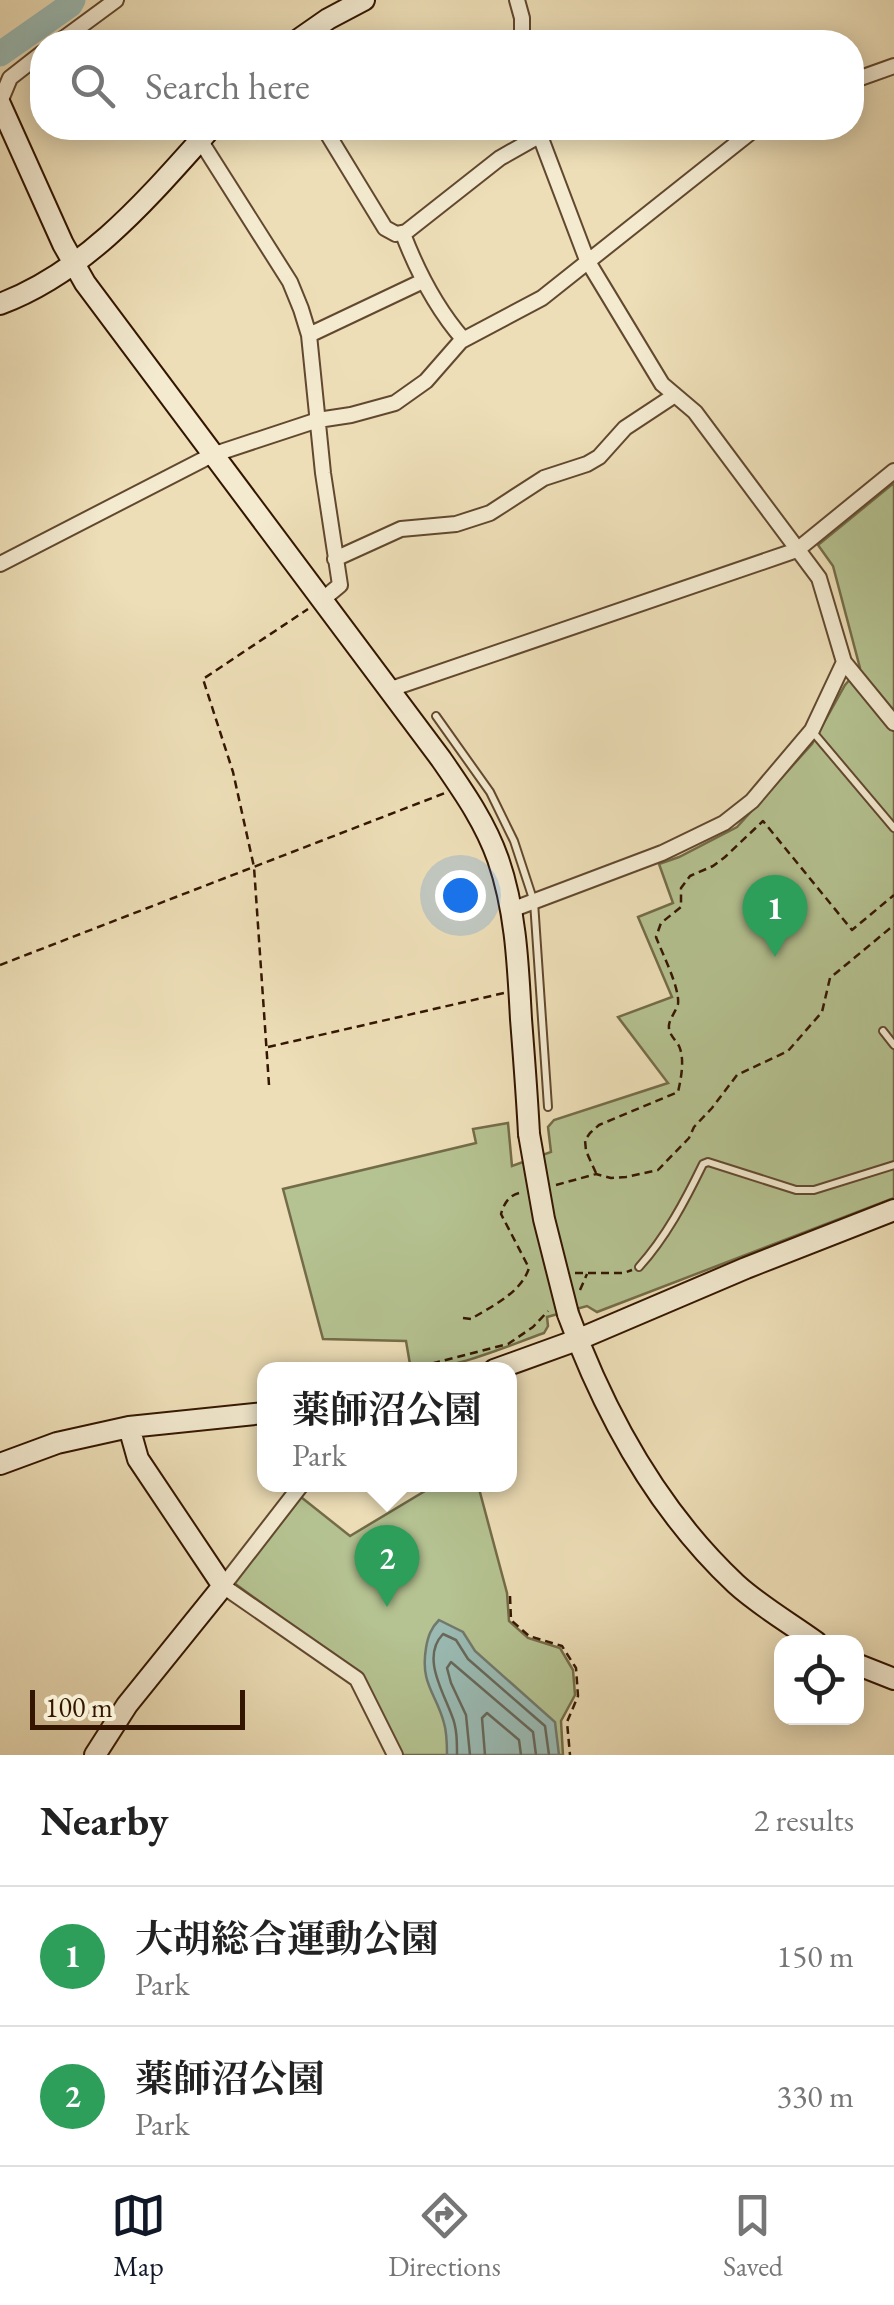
<!DOCTYPE html>
<meta charset="utf-8">
<style>
:root{--surface:#fff;--page:#f2f2f2;--text:#222;--muted:#767676;--line:#e0e0e0;--accent:#111827}
body{margin:0;font-family:"EB Garamond","Noto Serif JP",serif;background:var(--page);color:var(--text)}
.controls{position:absolute;right:30px;bottom:30px;display:grid;overflow:hidden;border-radius:20px;box-shadow:0 5px 25px #0003}
.controls button{width:90px;height:90px;display:grid;place-items:center;padding:0;border:0;border-bottom:2px solid var(--line);background:var(--surface);color:var(--text);font:50px sans-serif}
.scale{position:absolute;left:30px;bottom:25px;width:215px;box-sizing:border-box;padding-left:10px;border:5px solid #341600;border-top:0;font-size:28px;line-height:35px;white-space:nowrap;color:#341600;-webkit-text-stroke:8px #f3ead0;paint-order:stroke}
.you{position:absolute;left:460px;top:895px;width:35px;height:35px;margin:-25px;border:8px solid #fff;border-radius:50%;background:#1a73e8;box-shadow:0 0 0 15px #1a73e833}
.badge{display:grid;place-items:center;width:65px;height:65px;border-radius:50%;background:var(--accent);color:#fff;font-size:32px;font-weight:700}
.pin{position:absolute;translate:-50% -82px;filter:drop-shadow(0 2px 5px #0008)}
.pin::after{content:'';position:absolute;top:52px;width:35px;height:30px;background:inherit;clip-path:polygon(0 0,100% 0,50% 100%)}
.popup{position:absolute;left:257px;top:1362px;width:260px;height:130px;box-sizing:border-box;display:grid;place-content:center;border-radius:20px;background:var(--surface);filter:drop-shadow(0 2px 8px #0005);font-size:32px;white-space:nowrap;color:var(--muted)}
.popup b{font-size:38px;color:var(--text)}
.popup::after{content:'';position:absolute;left:50%;top:100%;margin-left:-20px;border:20px solid transparent;border-top-color:var(--surface)}
.list{margin:0;padding:0;list-style:none}
h2{display:flex;justify-content:space-between;align-items:center;height:130px;margin:0;padding:0 40px;font-size:42px}
h2 small{font-size:32px;font-weight:400;color:var(--muted)}
.list li{display:grid;grid-template-columns:65px 1fr auto;gap:30px;align-items:center;box-sizing:border-box;height:140px;padding:0 40px;border-top:2px solid var(--line)}
.list b{display:block;font-size:38px;white-space:nowrap}
.list p{margin:0;font-size:32px;white-space:nowrap;color:var(--muted)}
.list em{font-size:32px;font-style:normal;color:var(--muted)}
.icon{flex:none;width:55px;height:55px;fill:none;stroke:currentColor;stroke-width:2;stroke-linecap:round;stroke-linejoin:round}
.map{position:relative;flex:none;width:894px;height:1755px;overflow:hidden}
.search{position:absolute;background:var(--surface);box-shadow:0 5px 25px #0003;left:30px;right:30px;top:30px;height:110px;display:flex;align-items:center;gap:25px;box-sizing:border-box;padding:0 35px;border-radius:40px;color:var(--muted);font-size:38px}
.sheet{height:410px;background:var(--surface)}
nav{display:flex;justify-content:space-around;align-items:center;box-sizing:border-box;height:140px;border-top:2px solid var(--line);background:var(--surface);font-size:28px;color:var(--muted)}
nav a{display:grid;justify-items:center;gap:5px}
nav .on{color:var(--accent)}
.map>svg:first-child{display:block}
</style>
<div class="map">
<svg width="894" height="1755" viewBox="0 0 894 1755">
<rect width="100%" height="100%" fill="#eddeb7"/>
<filter id="stains"><feTurbulence type="fractalNoise" baseFrequency=".002" numOctaves="4"/><feColorMatrix values="0 0 0 0 .2 0 0 0 0 .09 0 0 0 0 .02 0 0 0 .5 -.17"/></filter>
<radialGradient id="worn" r=".72"><stop offset=".6" stop-color="#630" stop-opacity="0"/><stop offset="1" stop-color="#630" stop-opacity=".3"/></radialGradient>
<path fill="#b5c291" stroke="#746c48" stroke-width="2.5" d="M 894,483 L 894,1198 L 597,1312 L 587,1306 L 547,1317 L 548,1326 L 544,1333 C 502,1348 456,1369 411,1370 L 406,1341 L 323,1339 L 283,1189 L 476,1143 L 473,1129 L 508,1123 L 512,1166 L 551,1152 L 548,1127 L 554,1120 L 668,1083 L 618,1017 L 672,997 L 638,917 L 673,903 L 659,864 L 679,857 L 737,827 L 812,744 L 845,685 L 860,668 L 833,566 L 818,545 Z
M 435,1485 L 478,1485 L 507,1593 L 509,1621 L 528,1638 L 560,1648 L 573,1670 L 575,1695 L 561,1721 L 563,1755 L 396,1755 L 359,1674 L 234,1583 L 301,1497 L 350,1536 Z"/>
<path fill="#9abbb4" stroke="#71796c" stroke-width="2.5" d="M 439,1620 L 463,1632 L 475,1651 L 555,1722 L 559,1755 L 447,1755 C 447,1745 447,1733 444,1723 C 436,1693 420,1684 426,1648 C 428,1636 431,1628 439,1620 Z"/>
<g fill="none" stroke-linecap="round" stroke-linejoin="round">
<path stroke="#67685a" stroke-width="2.5" d="M 457,1755 C 457,1742 457,1728 452,1716 C 443,1691 421,1657 443,1634 L 456,1640 L 468,1659 L 545,1726 L 549,1755
M 470,1755 L 466,1715 L 451,1683 L 447,1668 L 451,1662 L 533,1732 L 536,1755
M 485,1755 L 482,1718 L 487,1713 L 519,1740 L 521,1755"/>
<path stroke="#9abbb4" stroke-width="25" d="M 0,54 L 70,5 L 73,0"/>
<g stroke="#62482e" stroke-width="10">
<path id="lane" d="M 436,716 L 490,792 L 514,841 L 534,902 L 548,1107
M 812,731 L 894,828
M 883,1031 L 894,1045
M 639,1267 C 666,1237 685,1201 703,1164 L 708,1162 L 796,1190 L 814,1190 L 894,1165"/>
</g>
<g stroke="#62482e" stroke-width="18">
<path id="street" d="M 517,0 L 522,18 L 522,42
M 59,42 L 116,0
M 852,81 L 894,66
M 0,102 L 10,78 L 42,53
M 324,128 L 385,228 L 396,234 L 406,232 L 500,158 L 539,136
M 537,128 L 587,260 L 662,384 L 695,412 L 819,578 L 844,662 L 894,723
M 200,140 L 290,282 L 301,309 L 309,335 L 323,473 L 340,585 L 322,600
M 403,234 C 418,273 436,308 463,339
M 309,335 L 423,281
M 335,559 L 401,529 L 456,524 L 490,513 L 544,478 L 587,464 L 599,457 L 625,428 L 675,395
M 0,564 L 212,455 L 318,420 L 351,415 L 395,403 L 426,381 L 461,341 L 542,298 L 756,128
M 388,690 L 797,550 L 894,471
M 511,910 L 662,853 L 724,823 L 752,801 L 812,730 L 844,662
M 302,1484 L 223,1586 L 357,1679 L 395,1755"/>
</g>
<g stroke="#341600" stroke-width="24">
<path id="secondary" d="M 295,42 L 328,19 L 364,0
M 0,104 L 63,244 L 85,283 L 441,759 C 463,791 485,822 498,859 C 516,911 518,965 521,1019 C 524,1057 527,1096 529,1134
M 0,304 C 88,271 150,196 211,128
M 568,1314 C 605,1415 657,1510 736,1584 C 760,1606 790,1623 816,1642
M 494,1370 L 577,1340 L 746,1268 L 894,1210
M 0,1464 L 57,1443 L 129,1427 L 264,1413
M 856,1664 L 894,1679
M 95,1755 L 127,1705 L 223,1586 L 138,1459 L 129,1427"/>
</g>
<path stroke="#341600" stroke-width="2.5" stroke-dasharray="8 5" stroke-linecap="butt" d="M 0,965 L 445,793
M 268,1047 L 504,993
M 269,1085 L 254,867 L 233,772 L 203,679 L 308,609
M 596,1173 L 586,1151 L 585,1140 L 590,1133 L 599,1125 L 678,1092 C 681,1079 685,1059 679,1046 C 675,1039 668,1034 669,1025 C 670,1018 676,1011 678,1004 C 680,988 662,953 656,937 L 661,923 L 681,907 L 681,888 L 690,876 L 713,866 L 725,857 L 763,821 L 852,930 L 894,895
M 556,1185 L 596,1174 L 611,1178 L 626,1177 L 658,1170 L 689,1138 L 694,1127 L 712,1108 L 737,1075 L 788,1051 L 822,1012 L 830,978 L 894,925
M 575,1273 L 624,1273 L 632,1270
M 580,1290 L 587,1274
M 463,1318 L 471,1319 C 492,1306 521,1293 529,1268 L 501,1214 C 504,1204 508,1196 519,1193
M 407,1370 L 508,1344 L 533,1327 L 548,1311
M 510,1596 L 511,1620 L 529,1636 L 562,1646 L 576,1668 L 578,1696 L 567,1722 L 570,1755"/>
<use href="#lane" stroke="#f3ead0" stroke-width="6"/>
<use href="#street" stroke="#f3ead0" stroke-width="14"/>
<use href="#secondary" stroke="#f3ead0" stroke-width="20"/>
<g stroke="#341600" stroke-width="24" stroke-linecap="butt">
<path id="secondary-bridge" d="M 529,1134 L 544,1219 L 568,1314"/>
</g>
<use href="#secondary-bridge" stroke="#f3ead0" stroke-width="20"/>
</g>
<rect width="100%" height="100%" filter="url(#stains)"/>
<rect width="100%" height="100%" fill="url(#worn)"/>
</svg>
<div class="controls">
<button><svg class="icon" aria-label="locate" viewBox="0 0 24 24"><circle cx="12" cy="12" r="6"/><path d="M12 2v4M12 18v4M2 12h4M18 12h4"/></svg></button>
</div>
<div class="scale">100 m</div>
<div class="you"></div>
<div class="pin badge" style="left:775px;top:957px;background:#2e9e5b">1</div>
<div class="pin badge" style="left:387px;top:1607px;background:#2e9e5b">2</div>
<div class="popup"><b>薬師沼公園</b>Park</div>
<div class="search"><svg class="icon" aria-label="search" viewBox="0 0 24 24"><circle cx="10" cy="10" r="6"/><path d="M15 15l6 6"/></svg>Search here</div>
</div>
<section class="sheet">
<h2>Nearby<small>2 results</small></h2>
<ul class="list">
<li><span class="badge" style="background:#2e9e5b">1</span><div><b>大胡総合運動公園</b><p>Park</p></div><em>150 m</em></li>
<li><span class="badge" style="background:#2e9e5b">2</span><div><b>薬師沼公園</b><p>Park</p></div><em>330 m</em></li>
</ul>
</section>
<nav>
<a class="on"><svg class="icon" aria-label="map" viewBox="0 0 24 24"><path d="M3 6l6-2 6 2 6-2v14l-6 2-6-2-6 2zM9 4v14M15 6v14"/></svg>Map</a>
<a><svg class="icon" aria-label="directions" viewBox="0 0 24 24"><path d="M12 3l9 9-9 9-9-9zM9 14v-3h6M13 9l2 2-2 2"/></svg>Directions</a>
<a><svg class="icon" aria-label="saved" viewBox="0 0 24 24"><path d="M7 4h10v16l-5-4-5 4z"/></svg>Saved</a>
</nav>
